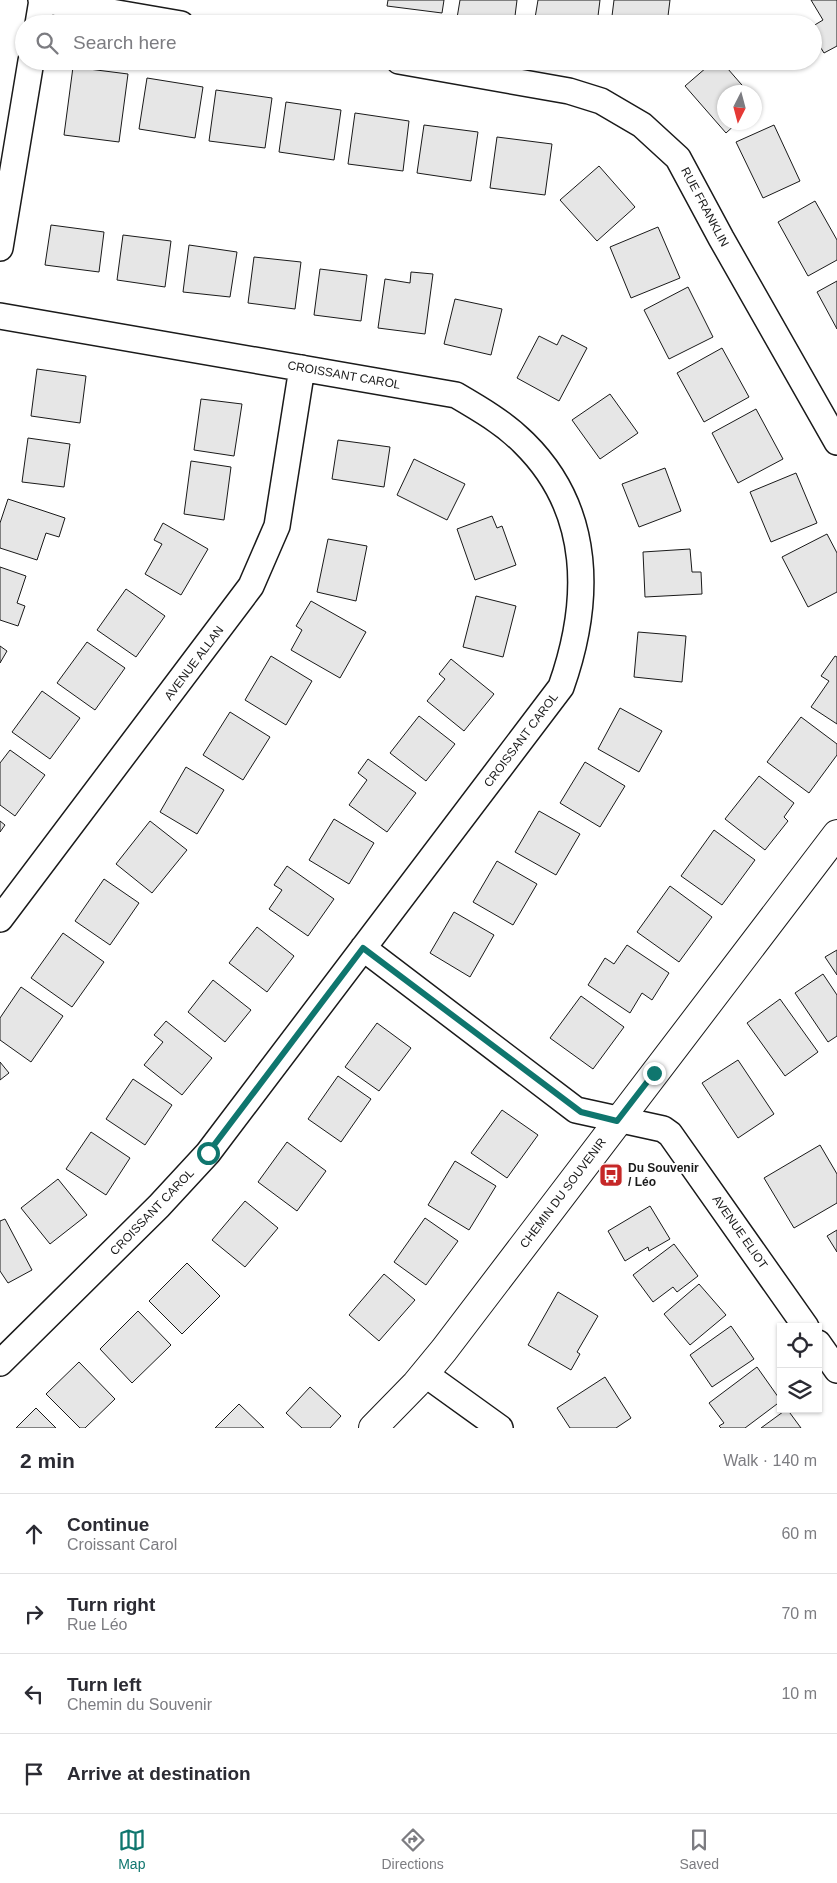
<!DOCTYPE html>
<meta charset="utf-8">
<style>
:root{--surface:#fff;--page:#f2f2f3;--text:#2b2b33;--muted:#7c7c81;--line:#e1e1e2;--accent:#0f766e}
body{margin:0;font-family:Helvetica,sans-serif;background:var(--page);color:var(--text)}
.controls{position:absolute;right:15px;bottom:15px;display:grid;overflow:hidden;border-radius:0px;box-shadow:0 1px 4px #0004}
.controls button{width:45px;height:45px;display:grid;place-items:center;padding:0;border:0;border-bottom:1px solid var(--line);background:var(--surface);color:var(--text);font:25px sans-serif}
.compass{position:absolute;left:717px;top:85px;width:45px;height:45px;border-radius:50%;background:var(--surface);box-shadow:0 1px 4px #0004;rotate:186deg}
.stop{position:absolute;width:15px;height:15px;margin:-11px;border:4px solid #0f766e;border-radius:50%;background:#fff}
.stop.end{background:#0f766e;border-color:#fff;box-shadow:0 1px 5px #0008}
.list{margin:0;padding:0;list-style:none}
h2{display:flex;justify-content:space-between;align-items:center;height:65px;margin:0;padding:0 20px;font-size:21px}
h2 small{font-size:16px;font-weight:400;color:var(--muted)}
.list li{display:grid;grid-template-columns:32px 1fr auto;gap:15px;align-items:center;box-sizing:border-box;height:80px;padding:0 20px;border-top:1px solid var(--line)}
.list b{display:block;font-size:19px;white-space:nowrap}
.list p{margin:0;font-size:16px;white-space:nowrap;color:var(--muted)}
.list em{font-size:16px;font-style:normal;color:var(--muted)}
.icon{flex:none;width:28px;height:28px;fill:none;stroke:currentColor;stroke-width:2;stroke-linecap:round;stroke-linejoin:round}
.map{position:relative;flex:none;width:837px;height:1428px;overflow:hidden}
.search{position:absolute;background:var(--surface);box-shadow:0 1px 4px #0004;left:15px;right:15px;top:15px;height:55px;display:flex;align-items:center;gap:12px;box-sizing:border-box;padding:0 18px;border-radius:28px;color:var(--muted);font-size:19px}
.sheet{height:385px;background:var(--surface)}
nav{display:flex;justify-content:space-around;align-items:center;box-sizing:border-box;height:70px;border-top:1px solid var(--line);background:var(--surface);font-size:14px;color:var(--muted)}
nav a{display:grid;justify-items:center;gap:2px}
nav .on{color:var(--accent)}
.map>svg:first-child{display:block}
</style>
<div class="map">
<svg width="837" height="1428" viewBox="0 0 837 1428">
<rect width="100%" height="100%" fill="#fff"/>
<path fill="#e6e6e6" stroke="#1a1a1a" d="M 388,0 L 444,0 L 442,13 L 387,6 Z
M 460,0 L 517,0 L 514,24 L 457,18 Z
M 538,0 L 600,0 L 597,24 L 534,24 Z
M 614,0 L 670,0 L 667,24 L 611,24 Z
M 811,0 L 837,0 L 837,46 L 824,53 L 813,35 L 813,26 L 823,20 Z
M 714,61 L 721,61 L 748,92 L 724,92 L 724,122 L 738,122 L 726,133 L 685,86 Z
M 73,67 L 128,74 L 119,142 L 64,135 Z
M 147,78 L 203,87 L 195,138 L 139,129 Z
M 216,90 L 272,98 L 265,148 L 209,141 Z
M 286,102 L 341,110 L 334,160 L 279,152 Z
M 355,113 L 409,121 L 403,171 L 348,164 Z
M 424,125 L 478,132 L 471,181 L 417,173 Z
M 774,125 L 800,181 L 763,198 L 736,142 Z
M 497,137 L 552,144 L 545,195 L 490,188 Z
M 599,166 L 635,207 L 597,241 L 560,200 Z
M 815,201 L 837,240 L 837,260 L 808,276 L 778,222 Z
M 51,225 L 104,232 L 99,272 L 45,265 Z
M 658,227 L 680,278 L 631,298 L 610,247 Z
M 123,235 L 171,241 L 165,287 L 117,280 Z
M 189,245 L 237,252 L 230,297 L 183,292 Z
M 254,257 L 301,262 L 295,309 L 248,303 Z
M 320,269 L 367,275 L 361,321 L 314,315 Z
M 411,272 L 433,274 L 425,334 L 378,328 L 385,279 L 410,283 Z
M 837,281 L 837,329 L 817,292 Z
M 688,287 L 713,337 L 669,359 L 644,310 Z
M 455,299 L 502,309 L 491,355 L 444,344 Z
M 562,335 L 587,348 L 559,401 L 517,378 L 539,336 L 557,345 Z
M 722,348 L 749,397 L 704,422 L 677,373 Z
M 37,369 L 86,376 L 80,423 L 31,416 Z
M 610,394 L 638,433 L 600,459 L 572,420 Z
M 201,399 L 242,404 L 234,456 L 194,450 Z
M 756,409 L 783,459 L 738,483 L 712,433 Z
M 28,438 L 70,444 L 64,487 L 22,482 Z
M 338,440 L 390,447 L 384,487 L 332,479 Z
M 414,459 L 465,484 L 447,520 L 397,495 Z
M 191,461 L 231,467 L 224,520 L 184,514 Z
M 665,468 L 681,511 L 639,527 L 622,484 Z
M 796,473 L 817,523 L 771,542 L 750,492 Z
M 8,499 L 65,518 L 59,537 L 46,533 L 37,560 L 0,548 L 0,523 Z
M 492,516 L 497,528 L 502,526 L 516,565 L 475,580 L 457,529 Z
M 163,523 L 208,549 L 181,595 L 145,574 L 162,544 L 154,540 Z
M 827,534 L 837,553 L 837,592 L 808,607 L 782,557 Z
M 328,539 L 367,546 L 356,601 L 317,592 Z
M 690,549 L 692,572 L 701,572 L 702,594 L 645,597 L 643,552 Z
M 0,567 L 26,576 L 17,603 L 25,606 L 18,626 L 0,620 Z
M 126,589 L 165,616 L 136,657 L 97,630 Z
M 476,596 L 516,606 L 503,657 L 463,647 Z
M 311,601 L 366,632 L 340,678 L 291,650 L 302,630 L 296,626 Z
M 638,632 L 686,636 L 682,682 L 634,677 Z
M 87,642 L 125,668 L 95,710 L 57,683 Z
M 0,646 L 7,651 L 0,663 Z
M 271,656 L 312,681 L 286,725 L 245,700 Z
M 835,656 L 837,657 L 837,724 L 811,707 L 829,681 L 821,676 Z
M 451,659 L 494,694 L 464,731 L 427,701 L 445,679 L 439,674 Z
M 42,691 L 80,718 L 50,759 L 12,732 Z
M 620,708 L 662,731 L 639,772 L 598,749 Z
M 230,712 L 270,737 L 243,780 L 203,755 Z
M 419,716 L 455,744 L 426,781 L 390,753 Z
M 801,717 L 837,744 L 837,755 L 809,793 L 767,762 Z
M 10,750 L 45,775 L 15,816 L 0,805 L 0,763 Z
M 368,759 L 416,793 L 387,832 L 349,805 L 367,780 L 358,773 Z
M 585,762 L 625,786 L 600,827 L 560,803 Z
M 186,767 L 224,790 L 197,834 L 160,812 Z
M 759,776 L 794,803 L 784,817 L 788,821 L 765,850 L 725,819 Z
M 539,811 L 580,834 L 556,875 L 515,852 Z
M 334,819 L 374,843 L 349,884 L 309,860 Z
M 0,821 L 5,825 L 0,832 Z
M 150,821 L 187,850 L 152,893 L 116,864 Z
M 714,830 L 755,860 L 722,905 L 681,876 Z
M 497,861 L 537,884 L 513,925 L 473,902 Z
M 287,866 L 334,899 L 308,936 L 269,909 L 282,890 L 274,885 Z
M 104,879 L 139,903 L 110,945 L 75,921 Z
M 670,886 L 712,917 L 679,962 L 637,932 Z
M 454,912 L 494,935 L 470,977 L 430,953 Z
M 257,927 L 294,956 L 267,992 L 229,963 Z
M 63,933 L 104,962 L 72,1007 L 31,978 Z
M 627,945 L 669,973 L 652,1000 L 642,993 L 630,1013 L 588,985 L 605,958 L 614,964 Z
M 837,950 L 837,975 L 825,957 Z
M 823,974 L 837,995 L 837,1036 L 828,1042 L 795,993 Z
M 213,980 L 251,1010 L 225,1042 L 188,1012 Z
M 21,987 L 63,1016 L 31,1062 L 0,1040 L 0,1018 Z
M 581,996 L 624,1027 L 593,1069 L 550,1038 Z
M 780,999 L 818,1052 L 785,1076 L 747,1023 Z
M 166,1021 L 212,1058 L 182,1095 L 144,1065 L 163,1042 L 154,1035 Z
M 377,1023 L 411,1048 L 379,1091 L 345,1067 Z
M 738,1060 L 774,1114 L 738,1138 L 702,1083 Z
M 0,1062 L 9,1073 L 0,1080 Z
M 338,1076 L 371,1099 L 341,1142 L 308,1119 Z
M 133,1079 L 172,1105 L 145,1145 L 106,1119 Z
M 502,1110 L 538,1135 L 507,1178 L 471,1153 Z
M 91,1132 L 130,1158 L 106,1195 L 66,1169 Z
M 287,1142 L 326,1171 L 297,1211 L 258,1182 Z
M 820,1145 L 837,1174 L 837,1203 L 794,1228 L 764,1178 Z
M 455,1161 L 496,1186 L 469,1230 L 428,1205 Z
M 58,1179 L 87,1215 L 50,1244 L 21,1208 Z
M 245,1201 L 278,1228 L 245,1267 L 212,1240 Z
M 650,1206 L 670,1239 L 649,1251 L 648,1247 L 625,1261 L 608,1231 Z
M 425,1218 L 458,1241 L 426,1285 L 394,1262 Z
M 5,1219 L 32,1270 L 8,1283 L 0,1271 L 0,1221 Z
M 837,1230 L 837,1252 L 827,1236 Z
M 674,1244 L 698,1276 L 677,1292 L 673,1287 L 653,1302 L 633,1275 Z
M 187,1263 L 220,1296 L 182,1334 L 149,1301 Z
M 384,1274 L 415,1300 L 379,1341 L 349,1315 Z
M 699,1284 L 726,1315 L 690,1345 L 664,1314 Z
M 558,1292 L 598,1316 L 577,1352 L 580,1354 L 571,1370 L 528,1345 Z
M 138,1311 L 171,1345 L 132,1383 L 100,1349 Z
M 731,1326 L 754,1359 L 712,1387 L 690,1355 Z
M 79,1362 L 115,1399 L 85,1428 L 80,1428 L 46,1394 Z
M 757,1367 L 781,1401 L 745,1428 L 721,1428 L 719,1426 L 724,1423 L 709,1403 Z
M 605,1377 L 631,1418 L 616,1428 L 570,1428 L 557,1408 Z
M 310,1387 L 341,1416 L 330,1428 L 302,1428 L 286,1413 Z
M 239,1404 L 264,1428 L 215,1428 Z
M 36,1408 L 56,1428 L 16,1428 Z
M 787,1409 L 801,1428 L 761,1428 Z"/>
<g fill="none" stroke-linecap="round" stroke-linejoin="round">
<g stroke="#1a1a1a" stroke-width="28">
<path id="street" d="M 41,0 L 181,24
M 38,24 L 42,0
M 399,61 L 569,91 L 601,101 L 642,125 L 678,158 L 721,238 L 837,442
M 0,248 L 31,61
M 0,316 L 456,395 C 480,409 504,423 524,443 C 593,511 591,602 561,687 L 208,1153 L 159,1206 L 0,1363
M 0,919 L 251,586 L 277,526 L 302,368
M 363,948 L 576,1110 L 663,1129 L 670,1134 L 806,1327
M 818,1343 L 837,1370
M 425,1374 L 500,1428"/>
</g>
<g stroke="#1a1a1a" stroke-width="30">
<path id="secondary" d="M 373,1428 L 416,1384 L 444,1350 L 837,834"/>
</g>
<use href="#street" stroke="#fff" stroke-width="25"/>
<use href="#secondary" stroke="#fff" stroke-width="28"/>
</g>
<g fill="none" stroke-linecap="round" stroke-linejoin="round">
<path stroke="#0f766e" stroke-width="6" d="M 208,1153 L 363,948 L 581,1112 L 617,1121 L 654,1073"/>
</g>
<defs>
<g id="bus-square" transform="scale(1.25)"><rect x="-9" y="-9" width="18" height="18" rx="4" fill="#c62828" stroke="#fff"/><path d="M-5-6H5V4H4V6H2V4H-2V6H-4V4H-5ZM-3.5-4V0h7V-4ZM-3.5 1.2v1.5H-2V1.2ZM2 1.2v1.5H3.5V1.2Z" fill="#fff"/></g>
</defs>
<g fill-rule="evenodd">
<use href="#bus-square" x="611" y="1175"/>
</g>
<g text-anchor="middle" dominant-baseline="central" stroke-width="4" stroke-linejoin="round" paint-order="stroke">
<g font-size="12" fill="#1a1a1a" stroke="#fff">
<text transform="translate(705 207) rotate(62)">RUE FRANKLIN</text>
<text transform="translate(344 375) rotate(10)">CROISSANT CAROL</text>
<text transform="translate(194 663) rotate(-53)">AVENUE ALLAN</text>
<text transform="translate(521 740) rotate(-53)">CROISSANT CAROL</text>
<text transform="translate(563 1193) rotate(-53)">CHEMIN DU SOUVENIR</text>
<text transform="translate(152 1212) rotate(-46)">CROISSANT CAROL</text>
<text transform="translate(740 1232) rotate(55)">AVENUE ELIOT</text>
</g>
<g font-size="12" font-weight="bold" fill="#1a1a1a" stroke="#fff" text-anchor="start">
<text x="628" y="1168">Du Souvenir<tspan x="628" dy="14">/ Léo</tspan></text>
</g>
</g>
</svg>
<div class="controls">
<button><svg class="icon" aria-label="locate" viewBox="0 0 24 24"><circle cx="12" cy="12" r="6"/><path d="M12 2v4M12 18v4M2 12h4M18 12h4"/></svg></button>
<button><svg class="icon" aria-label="layers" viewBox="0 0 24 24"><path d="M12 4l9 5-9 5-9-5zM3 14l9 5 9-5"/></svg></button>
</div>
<svg class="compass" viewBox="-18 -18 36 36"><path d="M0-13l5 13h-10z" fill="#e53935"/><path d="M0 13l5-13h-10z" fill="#7c7c81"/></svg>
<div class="stop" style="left:208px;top:1153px"></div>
<div class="stop end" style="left:654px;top:1073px"></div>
<div class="search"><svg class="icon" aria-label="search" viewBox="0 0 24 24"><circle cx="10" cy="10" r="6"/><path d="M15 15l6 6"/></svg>Search here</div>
</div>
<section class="sheet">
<h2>2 min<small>Walk · 140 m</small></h2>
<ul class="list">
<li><svg class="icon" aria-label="ahead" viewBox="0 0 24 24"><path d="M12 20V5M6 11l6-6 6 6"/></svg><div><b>Continue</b><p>Croissant Carol</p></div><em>60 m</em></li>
<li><svg class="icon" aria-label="right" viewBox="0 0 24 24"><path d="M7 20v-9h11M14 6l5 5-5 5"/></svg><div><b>Turn right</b><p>Rue Léo</p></div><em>70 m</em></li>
<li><svg class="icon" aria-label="left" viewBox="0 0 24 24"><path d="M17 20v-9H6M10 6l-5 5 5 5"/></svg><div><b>Turn left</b><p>Chemin du Souvenir</p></div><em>10 m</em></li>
<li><svg class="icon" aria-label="arrive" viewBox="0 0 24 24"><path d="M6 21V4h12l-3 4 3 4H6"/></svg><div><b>Arrive at destination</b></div></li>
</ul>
</section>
<nav>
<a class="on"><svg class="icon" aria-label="map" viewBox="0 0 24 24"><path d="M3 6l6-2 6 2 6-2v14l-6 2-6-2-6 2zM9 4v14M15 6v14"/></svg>Map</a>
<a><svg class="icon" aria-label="directions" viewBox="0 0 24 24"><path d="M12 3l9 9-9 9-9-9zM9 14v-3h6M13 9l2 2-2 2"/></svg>Directions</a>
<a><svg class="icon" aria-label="saved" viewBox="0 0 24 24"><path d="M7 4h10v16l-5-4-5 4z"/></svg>Saved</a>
</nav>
